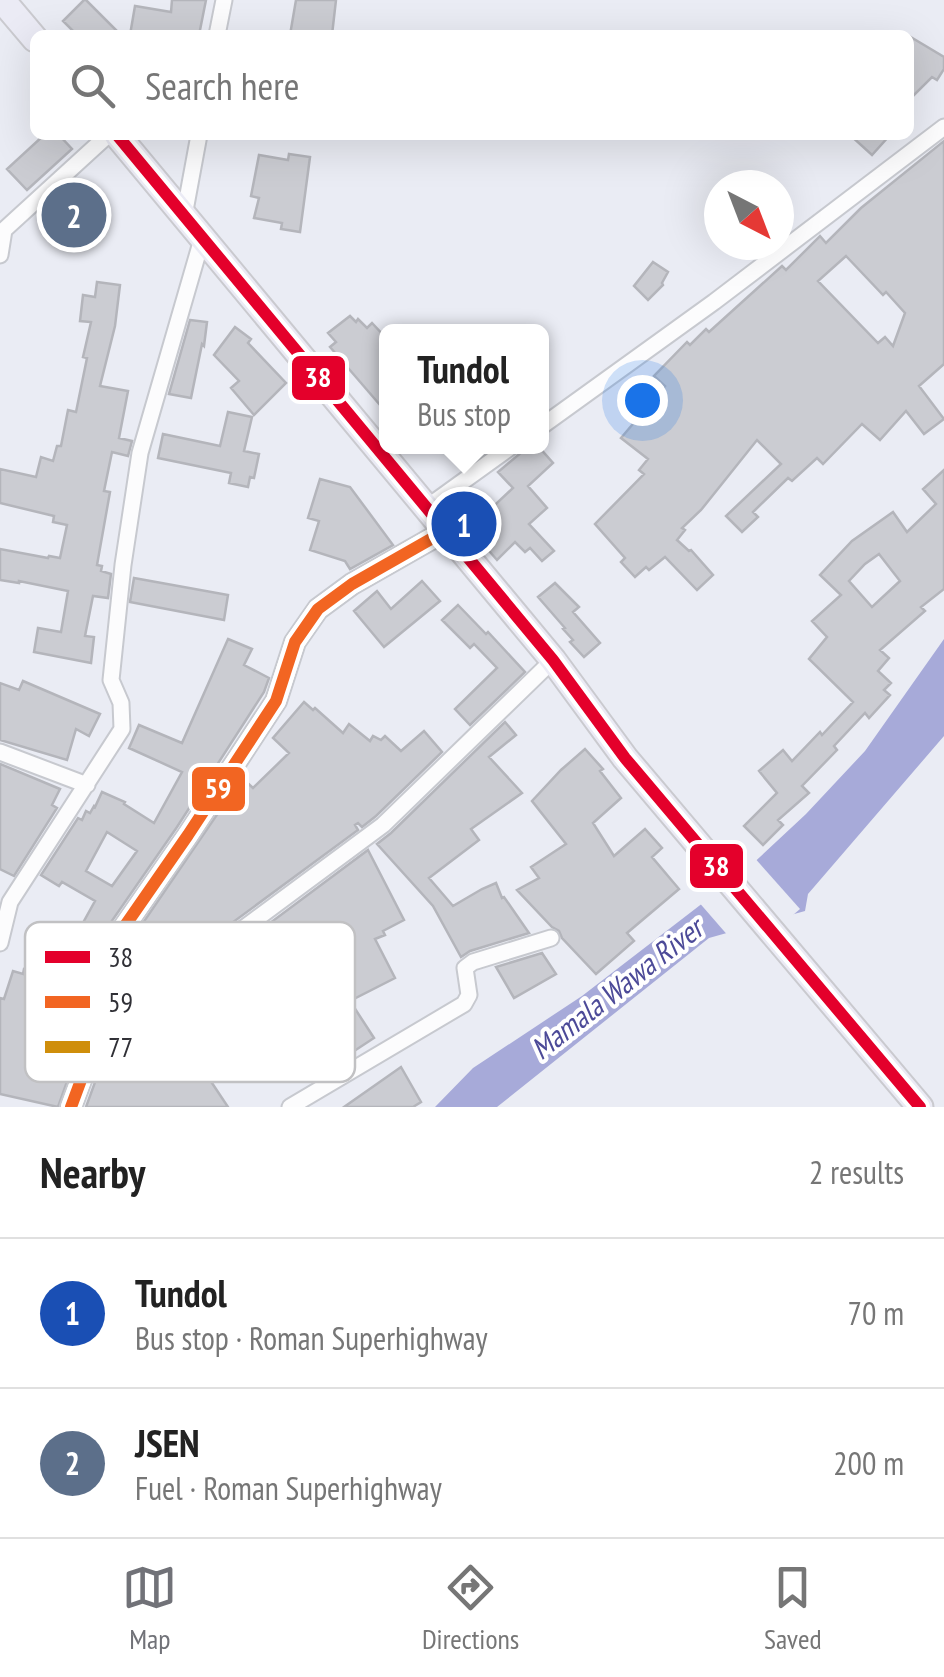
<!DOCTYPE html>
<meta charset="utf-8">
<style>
:root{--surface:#fff;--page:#f2f2f2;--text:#222;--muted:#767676;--line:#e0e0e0;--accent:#717278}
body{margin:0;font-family:"PT Sans Narrow",sans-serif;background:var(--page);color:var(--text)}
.compass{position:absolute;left:704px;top:170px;width:90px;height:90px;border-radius:50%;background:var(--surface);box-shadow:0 10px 40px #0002;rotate:138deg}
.you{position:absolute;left:642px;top:400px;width:35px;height:35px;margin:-25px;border:8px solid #fff;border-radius:50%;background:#1a73e8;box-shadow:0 0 0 15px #1a73e833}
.badge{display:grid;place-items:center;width:65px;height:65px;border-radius:50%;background:var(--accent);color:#fff;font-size:32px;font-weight:700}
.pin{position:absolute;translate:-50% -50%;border:5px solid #fff;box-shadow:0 2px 10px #0006}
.popup{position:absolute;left:379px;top:324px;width:170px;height:130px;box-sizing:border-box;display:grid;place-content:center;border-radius:15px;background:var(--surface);filter:drop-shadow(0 2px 8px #0005);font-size:32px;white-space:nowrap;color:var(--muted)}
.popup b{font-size:38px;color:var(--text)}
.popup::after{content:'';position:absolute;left:50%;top:100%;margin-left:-20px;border:20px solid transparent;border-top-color:var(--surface)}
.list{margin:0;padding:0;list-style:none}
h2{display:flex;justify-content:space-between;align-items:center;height:130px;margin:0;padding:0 40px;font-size:42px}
h2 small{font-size:32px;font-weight:400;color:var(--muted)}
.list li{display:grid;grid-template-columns:65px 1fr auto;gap:30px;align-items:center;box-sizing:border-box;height:150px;padding:0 40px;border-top:2px solid var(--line)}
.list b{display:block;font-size:38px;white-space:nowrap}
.list p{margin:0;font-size:32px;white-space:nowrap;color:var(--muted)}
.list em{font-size:32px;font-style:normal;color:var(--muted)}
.icon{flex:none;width:55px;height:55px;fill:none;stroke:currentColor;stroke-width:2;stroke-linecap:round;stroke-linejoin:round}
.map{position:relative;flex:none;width:944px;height:1107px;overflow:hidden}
.search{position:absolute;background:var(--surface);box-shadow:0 10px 40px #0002;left:30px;right:30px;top:30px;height:110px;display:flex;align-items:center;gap:25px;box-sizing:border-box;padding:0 35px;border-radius:15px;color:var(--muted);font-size:38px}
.sheet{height:430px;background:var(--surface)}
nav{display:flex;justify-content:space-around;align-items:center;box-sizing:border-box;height:140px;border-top:2px solid var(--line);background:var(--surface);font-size:28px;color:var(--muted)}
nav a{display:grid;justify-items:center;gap:5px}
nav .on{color:var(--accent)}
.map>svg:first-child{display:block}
</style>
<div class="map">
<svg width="944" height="1107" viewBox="0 0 944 1107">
<rect width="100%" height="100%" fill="#eaecf4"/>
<path fill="#a7aad9" d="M 944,639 L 944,736 L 808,894 L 805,911 L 709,938 L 497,1107 L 435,1107 L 473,1068 L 582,996 L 747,869 L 806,814 L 865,751 Z"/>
<path fill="#eaecf4" d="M 753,856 L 800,909 L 786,921 L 730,938 L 697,900 Z"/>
<path fill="#cbccd2" stroke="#b4b5bb" stroke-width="2.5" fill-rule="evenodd" d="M 84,0 L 86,0 L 121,35 L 77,35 L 63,21 Z
M 172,0 L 206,0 L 199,35 L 130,35 L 135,6 L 171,12 Z
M 296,0 L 336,0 L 332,35 L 290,35 Z
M 909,36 L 944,57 L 944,69 L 937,80 L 932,77 L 909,100 Z
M 44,135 L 59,135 L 72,149 L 27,190 L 7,169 Z
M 850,135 L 890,135 L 872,155 Z
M 944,141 L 944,364 L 919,386 L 944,419 L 924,434 L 906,411 L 880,440 L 862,424 L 823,464 L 817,458 L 792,481 L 788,478 L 753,512 L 758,517 L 742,532 L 726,516 L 781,464 L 757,440 L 701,510 L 682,528 L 685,530 L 677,540 L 689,551 L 691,550 L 713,575 L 697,590 L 665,557 L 649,570 L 646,567 L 635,577 L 621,562 L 625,558 L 595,524 L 644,474 L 639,470 L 648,459 L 621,438 L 665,386 L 654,376 L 687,342 L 690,345 L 706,329 L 709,332 L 782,266 L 786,270 L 820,236 L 826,243 L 861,208 ZM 846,256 L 883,295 L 886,292 L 905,313 L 893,346 L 885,337 L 878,343 L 818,281 Z
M 289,154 L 310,157 L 300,232 L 281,229 L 282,223 L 254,218 L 259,198 L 251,196 L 259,155 L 288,160 Z
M 80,195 L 95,211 L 67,235 L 53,218 Z
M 653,262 L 668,272 L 662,283 L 663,285 L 648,300 L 634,286 Z
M 97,282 L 120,285 L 115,326 L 100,386 L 128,391 L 119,438 L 132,441 L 128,456 L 112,452 L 104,491 L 110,492 L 97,565 L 102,566 L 101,571 L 111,574 L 108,598 L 93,596 L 85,636 L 94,637 L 91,663 L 34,652 L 38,628 L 61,632 L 68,591 L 19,581 L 19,583 L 0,580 L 0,549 L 48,558 L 49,556 L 60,558 L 67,525 L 53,522 L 54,516 L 0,503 L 0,469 L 36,477 L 41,457 L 53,461 L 57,446 L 61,446 L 68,410 L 76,412 L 87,358 L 83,357 L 91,322 L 80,321 L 83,295 L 95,297 Z
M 350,316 L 356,322 L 358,319 L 367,328 L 372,323 L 386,338 L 386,412 L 330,347 L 336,342 L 328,333 Z
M 190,320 L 207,322 L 204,346 L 202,344 L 191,398 L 169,394 Z
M 235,327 L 251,339 L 248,343 L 286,383 L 254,415 L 231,388 L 239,381 L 214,355 Z
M 228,412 L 252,417 L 244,451 L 259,454 L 254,478 L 250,477 L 248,487 L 229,483 L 231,473 L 158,458 L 163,434 L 220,446 Z
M 529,446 L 538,446 L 553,463 L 528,486 L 547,508 L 529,524 L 554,551 L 542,561 L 530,548 L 525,552 L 515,542 L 497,560 L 483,544 L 496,533 L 482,517 L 513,488 L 498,472 Z
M 944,470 L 944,589 L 921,607 L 925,611 L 880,650 L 889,658 L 878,671 L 891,683 L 884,690 L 890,695 L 869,718 L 865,713 L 834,746 L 837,750 L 802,786 L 809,793 L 778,820 L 783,825 L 763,845 L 744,826 L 777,793 L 759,771 L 783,750 L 792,761 L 820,732 L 822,735 L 853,702 L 809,659 L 827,637 L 812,621 L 841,595 L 820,575 L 852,541 L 893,512 L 907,532 L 936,504 L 923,489 ZM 879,554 L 900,581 L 872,607 L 849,581 L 865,564 Z
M 320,479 L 350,487 L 393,545 L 350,569 L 345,561 L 310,550 L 319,521 L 308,518 Z
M 134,578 L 228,595 L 224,620 L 130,602 Z
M 422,581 L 440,601 L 384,647 L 354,611 L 377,591 L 391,609 Z
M 555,583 L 579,607 L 573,612 L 600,643 L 584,657 L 570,642 L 573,640 L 563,629 L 565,628 L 538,597 Z
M 458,605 L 486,634 L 488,632 L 525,672 L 470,725 L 455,709 L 497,668 L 474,644 L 470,648 L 442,620 Z
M 228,639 L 252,649 L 244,665 L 269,678 L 264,692 L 177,827 L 109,925 L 91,980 L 84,1034 L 58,1107 L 0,1094 L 0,998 L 4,999 L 13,971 L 23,974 L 24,969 L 66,980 L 84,921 L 95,901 L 62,882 L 59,886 L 41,875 L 78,818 L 82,820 L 86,811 L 90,813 L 94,806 L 95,807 L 102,792 L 125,802 L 124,804 L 154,823 L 182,772 L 129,748 L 139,725 L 182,743 ZM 107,832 L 137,851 L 112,886 L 86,871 Z
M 23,681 L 100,714 L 89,736 L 76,729 L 67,760 L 0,740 L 0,683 L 19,690 Z
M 304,702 L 313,710 L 315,708 L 343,733 L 349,724 L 370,741 L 373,736 L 381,740 L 385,736 L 401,751 L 424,731 L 442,752 L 376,816 L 362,827 L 358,823 L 355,825 L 358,830 L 202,945 L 198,938 L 172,963 L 174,966 L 114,1010 L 117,987 L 134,936 L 242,778 L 253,788 L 289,753 L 273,738 Z
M 505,722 L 516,735 L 489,757 L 522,793 L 471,829 L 479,840 L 429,878 L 453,906 L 482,889 L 496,883 L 502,898 L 504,897 L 529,933 L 470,951 L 461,957 L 433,906 L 377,844 L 391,833 Z
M 585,749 L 603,769 L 600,771 L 621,798 L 593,823 L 614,856 L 645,829 L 662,848 L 652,857 L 679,889 L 627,933 L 634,941 L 596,974 L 562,938 L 559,931 L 552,927 L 517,890 L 539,878 L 531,867 L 566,844 L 532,801 L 561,770 Z
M 0,764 L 60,789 L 52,805 L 57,808 L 14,876 L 0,869 Z
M 368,850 L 404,920 L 383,931 L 385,935 L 375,939 L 395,978 L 350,1001 L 374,1038 L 342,1059 L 343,1062 L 318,1077 L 309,1063 L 279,1081 L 248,1026 L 244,1029 L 235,1019 L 214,1040 L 224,1057 L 204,1071 L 228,1107 L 86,1107 L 110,1041 L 190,982 L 196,988 L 218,967 L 215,964 ZM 295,947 L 315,973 L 294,987 L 316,1023 L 287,1040 L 262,995 L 279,981 L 269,969 Z
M 542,953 L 556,974 L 514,998 L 496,967 Z
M 401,1067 L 421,1102 L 413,1107 L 344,1107 Z"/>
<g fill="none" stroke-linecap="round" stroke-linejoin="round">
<g stroke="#c7c9cf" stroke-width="19">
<path id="minor" d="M 217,35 L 224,0
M 184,216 L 199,135
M 0,255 L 4,230 L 108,135
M 542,426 L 714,302 L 944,127
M 426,508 L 512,446
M 0,752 L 87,785
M 0,943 L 10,902 L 122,729 L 121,703 L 111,680 L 123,565 L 140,453 L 202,239
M 97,1037 L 383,825 L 553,660
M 290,1107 L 464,1004 L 469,995 L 465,968 L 473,962 L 551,938"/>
</g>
<g stroke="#c7c9cf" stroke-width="24">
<path id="tertiary" d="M 71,1107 L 97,1037 L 104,984 L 122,930 L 188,835 L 276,701 L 295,642 L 318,609 L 352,584 L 445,531"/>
</g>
<g stroke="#cacacf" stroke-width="29">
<path id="primary" d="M 2,0 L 35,39
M 117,135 L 553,660 L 625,758 L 920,1107"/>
</g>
<use href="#minor" stroke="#fcfcfd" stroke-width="15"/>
<use href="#tertiary" stroke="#fcfcfd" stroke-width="20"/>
<use href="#primary" stroke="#ebebf5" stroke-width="25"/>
<g stroke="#fff" stroke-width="20">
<path id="bus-1" d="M 117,135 L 553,660 L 625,758 L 920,1107"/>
</g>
<g stroke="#fff" stroke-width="20">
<path id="bus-2" d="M 71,1107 L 97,1037 L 104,984 L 122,930 L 188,835 L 276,701 L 295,642 L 318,609 L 352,584 L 445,531"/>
</g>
<use href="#bus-1" stroke="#e4002b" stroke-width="12"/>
<use href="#bus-2" stroke="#f26522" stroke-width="12"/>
</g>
<g text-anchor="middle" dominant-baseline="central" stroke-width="8" stroke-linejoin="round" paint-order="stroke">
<g font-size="30" font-style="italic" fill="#4c4a98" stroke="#fff">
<text transform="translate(616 988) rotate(-38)">Mamala Wawa River</text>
</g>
</g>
<rect x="25" y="922" width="330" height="160" rx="15" fill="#fff" stroke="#c1c1c3" stroke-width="2.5"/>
<rect x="45" y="951" width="45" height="12" fill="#e4002b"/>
<rect x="45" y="996" width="45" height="12" fill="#f26522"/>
<rect x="45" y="1041" width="45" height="12" fill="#cf8e0b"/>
<g font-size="28" fill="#303036">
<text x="108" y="967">38</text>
<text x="108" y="1012">59</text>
<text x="108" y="1057">77</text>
</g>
<g stroke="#fff" stroke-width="4">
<rect x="290" y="354" width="57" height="48" rx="10" fill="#e4002b"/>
<rect x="190" y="765" width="57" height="48" rx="10" fill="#f26522"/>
<rect x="688" y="842" width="57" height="48" rx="10" fill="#e4002b"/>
</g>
<g font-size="28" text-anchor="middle" font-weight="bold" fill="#fff">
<text x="318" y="387">38</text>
<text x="218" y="798">59</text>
<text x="716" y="876">38</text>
</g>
</svg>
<svg class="compass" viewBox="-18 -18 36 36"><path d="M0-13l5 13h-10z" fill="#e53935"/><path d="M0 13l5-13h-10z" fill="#767676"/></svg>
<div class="you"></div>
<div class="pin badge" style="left:464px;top:524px;background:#1a4fb4">1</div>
<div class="popup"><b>Tundol</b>Bus stop</div>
<div class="pin badge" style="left:74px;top:215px;background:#5c6f8a">2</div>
<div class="search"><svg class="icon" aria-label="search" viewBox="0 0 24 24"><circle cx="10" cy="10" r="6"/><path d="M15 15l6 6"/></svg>Search here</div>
</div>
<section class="sheet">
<h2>Nearby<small>2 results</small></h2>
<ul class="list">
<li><span class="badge" style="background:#1a4fb4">1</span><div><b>Tundol</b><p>Bus stop · Roman Superhighway</p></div><em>70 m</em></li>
<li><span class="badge" style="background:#5c6f8a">2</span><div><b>JSEN</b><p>Fuel · Roman Superhighway</p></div><em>200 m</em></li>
</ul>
</section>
<nav>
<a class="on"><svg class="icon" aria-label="map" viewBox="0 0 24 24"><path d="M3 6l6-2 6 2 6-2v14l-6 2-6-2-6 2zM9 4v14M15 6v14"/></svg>Map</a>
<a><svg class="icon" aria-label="directions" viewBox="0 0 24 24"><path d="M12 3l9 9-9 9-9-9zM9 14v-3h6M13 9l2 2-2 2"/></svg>Directions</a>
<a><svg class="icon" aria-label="saved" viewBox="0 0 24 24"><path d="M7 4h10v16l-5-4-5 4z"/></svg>Saved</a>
</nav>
